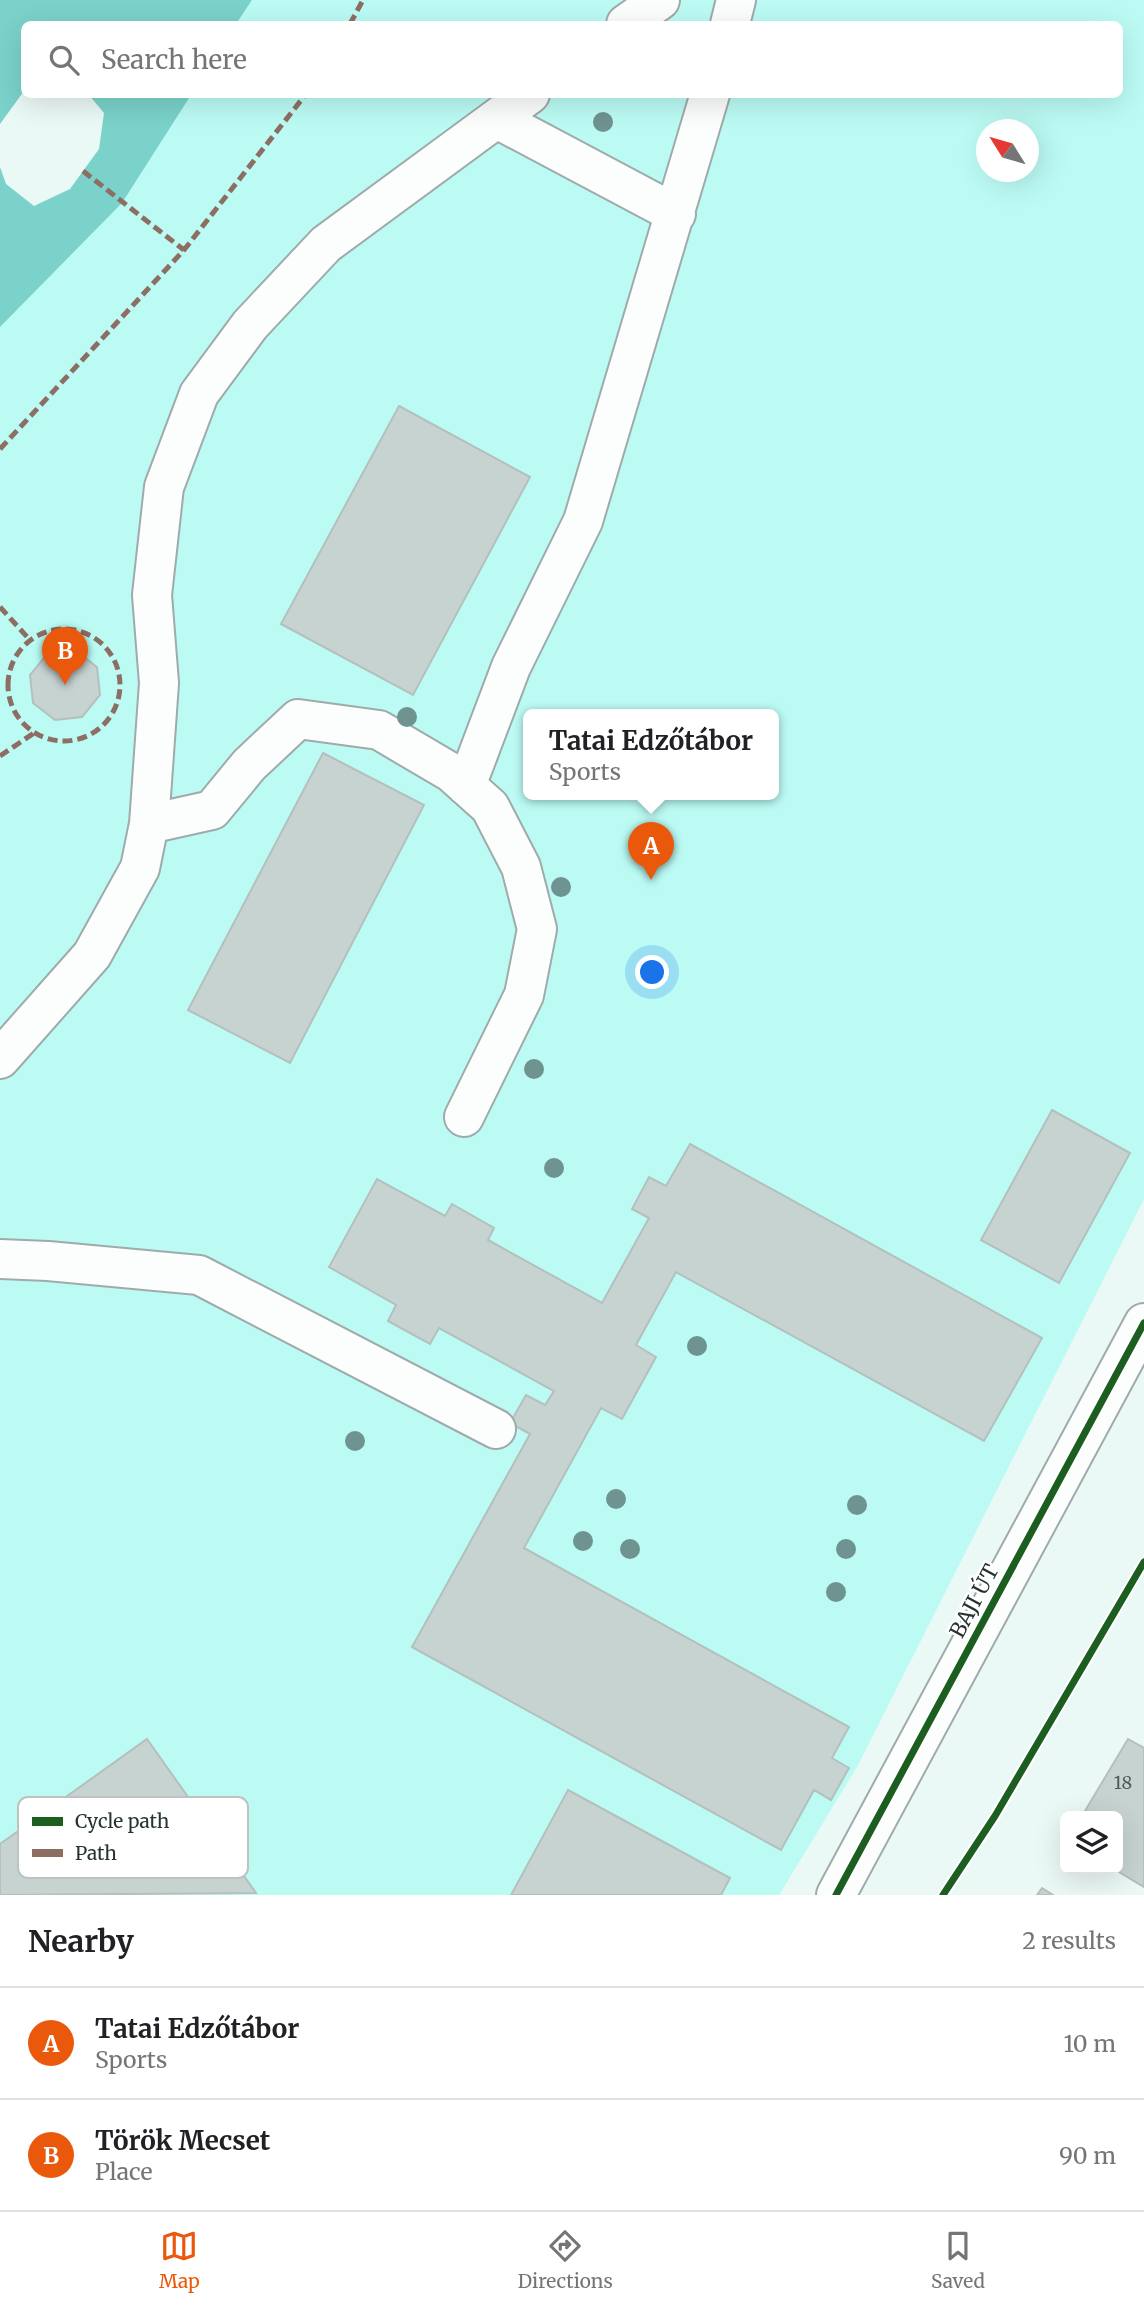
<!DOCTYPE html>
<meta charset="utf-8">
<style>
:root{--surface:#fff;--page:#f2f2f2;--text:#202124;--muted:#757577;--line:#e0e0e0;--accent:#ea580c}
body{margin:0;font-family:Merriweather,serif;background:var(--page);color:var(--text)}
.controls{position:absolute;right:21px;bottom:21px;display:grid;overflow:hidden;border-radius:10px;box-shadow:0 7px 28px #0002}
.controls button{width:63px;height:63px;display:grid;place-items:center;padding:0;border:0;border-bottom:2px solid var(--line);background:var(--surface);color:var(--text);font:35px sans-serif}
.compass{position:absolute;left:976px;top:119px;width:63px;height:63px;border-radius:50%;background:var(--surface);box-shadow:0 7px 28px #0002;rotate:307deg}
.you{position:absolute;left:653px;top:973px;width:24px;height:24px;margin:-18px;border:5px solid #fff;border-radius:50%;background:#1a73e8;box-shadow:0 0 0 10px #1a73e833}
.badge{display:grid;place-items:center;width:46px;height:46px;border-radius:50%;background:var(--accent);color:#fff;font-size:23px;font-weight:700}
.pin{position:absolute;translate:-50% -58px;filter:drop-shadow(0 2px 4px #0008)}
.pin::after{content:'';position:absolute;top:37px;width:24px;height:21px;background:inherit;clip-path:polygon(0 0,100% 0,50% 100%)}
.popup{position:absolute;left:523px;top:709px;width:256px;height:91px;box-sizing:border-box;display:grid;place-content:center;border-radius:10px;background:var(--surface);filter:drop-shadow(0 2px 5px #0005);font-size:23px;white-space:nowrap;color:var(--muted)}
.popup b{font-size:26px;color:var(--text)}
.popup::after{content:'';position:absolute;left:50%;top:100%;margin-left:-14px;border:14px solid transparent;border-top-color:var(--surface)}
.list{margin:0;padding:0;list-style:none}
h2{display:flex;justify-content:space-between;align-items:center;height:91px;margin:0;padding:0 28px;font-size:30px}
h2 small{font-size:23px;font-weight:400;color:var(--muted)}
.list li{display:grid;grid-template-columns:46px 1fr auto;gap:21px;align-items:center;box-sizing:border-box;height:112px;padding:0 28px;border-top:2px solid var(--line)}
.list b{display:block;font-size:26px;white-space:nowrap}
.list p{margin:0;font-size:23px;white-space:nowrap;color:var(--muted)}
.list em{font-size:23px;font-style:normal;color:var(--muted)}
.icon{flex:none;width:38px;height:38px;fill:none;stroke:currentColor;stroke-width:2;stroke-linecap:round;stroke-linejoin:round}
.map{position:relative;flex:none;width:1144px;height:1895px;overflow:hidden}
.search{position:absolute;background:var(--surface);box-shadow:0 7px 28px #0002;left:21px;right:21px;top:21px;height:77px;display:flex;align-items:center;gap:18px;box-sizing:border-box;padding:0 24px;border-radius:10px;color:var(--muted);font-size:26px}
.sheet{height:315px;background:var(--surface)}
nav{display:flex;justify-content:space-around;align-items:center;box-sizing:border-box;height:98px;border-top:2px solid var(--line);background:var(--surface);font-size:19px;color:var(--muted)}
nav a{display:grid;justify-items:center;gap:4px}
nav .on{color:var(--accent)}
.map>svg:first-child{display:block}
</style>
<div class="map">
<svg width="1144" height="1895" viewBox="0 0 1144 1895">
<rect width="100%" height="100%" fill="#eaf8f6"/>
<path fill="#bbfbf4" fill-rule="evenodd" d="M 252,0 L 1144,0 L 1144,1199 L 857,1767 L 779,1895 L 0,1895 L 0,327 L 122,203 L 191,95 L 1120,94 L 1120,24 L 236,24 ZM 986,130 L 1028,130 L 1028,172 L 986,172 ZM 528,714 L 774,714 L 774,794 L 528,794 Z"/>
<path fill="#7ad2ca" d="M 0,0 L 252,0 L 236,24 L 24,24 L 24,91 L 0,124 Z
M 89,95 L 191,95 L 122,203 L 0,327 L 0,167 L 6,184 L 34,206 L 70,189 L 99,149 L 104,113 Z"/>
<path fill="#c6d3d1" stroke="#b4c0be" stroke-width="2" d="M 399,406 L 530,477 L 413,695 L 281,624 Z
M 75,650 L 97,667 L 100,695 L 82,717 L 55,720 L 33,703 L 30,675 L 48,653 Z
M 323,753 L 424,805 L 290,1063 L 188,1010 Z
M 1052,1110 L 1130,1153 L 1059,1283 L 981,1240 Z
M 690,1144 L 1042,1338 L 984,1441 L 676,1272 L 636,1345 L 656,1357 L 622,1419 L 601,1408 L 524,1548 L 849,1727 L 832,1758 L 849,1768 L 831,1800 L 814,1790 L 781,1850 L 412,1647 L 530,1434 L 510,1423 L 526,1395 L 545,1405 L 554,1391 L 439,1328 L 430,1344 L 388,1321 L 396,1305 L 329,1267 L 377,1179 L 445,1216 L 452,1204 L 494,1228 L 488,1240 L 602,1303 L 649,1218 L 632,1209 L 649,1177 L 666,1186 Z
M 147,1739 L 256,1893 L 0,1895 L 0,1844 Z
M 1128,1739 L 1144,1748 L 1144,1887 L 1114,1869 L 1118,1869 L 1118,1816 L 1082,1816 Z
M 568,1790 L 730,1878 L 721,1895 L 511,1895 Z
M 1042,1888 L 1053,1895 L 1037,1895 Z"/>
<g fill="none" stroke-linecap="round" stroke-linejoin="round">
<g stroke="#9fabaa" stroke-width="42">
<path id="minor" d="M 626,24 L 660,0
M 730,24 L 736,0
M 497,119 L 676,214
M 466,786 L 511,667 L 583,521 L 710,94
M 149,824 L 212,810 L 249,765 L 298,719 L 379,730 L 452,773 L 490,807 L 521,867 L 537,929 L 524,995 L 464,1117
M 0,1059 L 92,955 L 140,868 L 149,824 L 159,683 L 152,595 L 164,487 L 199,394 L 250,325 L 326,244 L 530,94
M 0,1259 L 48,1261 L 199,1275 L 496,1429
M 836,1895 L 1144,1323"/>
</g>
<use href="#minor" stroke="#fcfefe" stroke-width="38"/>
<path stroke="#8d6e63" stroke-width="5" stroke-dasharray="10 5" stroke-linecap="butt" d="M 350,24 L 363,0
M 83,171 L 184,250
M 0,449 L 184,250 L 306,94
M 0,607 L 30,640
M8 685a56 56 0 1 1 112 0a56 56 0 1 1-112 0Z
M 0,756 L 34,733"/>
<g stroke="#fff" stroke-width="11">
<path id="cycleway" d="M 836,1895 L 1144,1323
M 943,1895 L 995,1816 L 1144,1562"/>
</g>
<use href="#cycleway" stroke="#1b5e20" stroke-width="7"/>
</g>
<g fill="#6e9390">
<circle cx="603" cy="122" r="10"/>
<circle cx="407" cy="717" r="10"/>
<circle cx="561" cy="887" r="10"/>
<circle cx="534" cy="1069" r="10"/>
<circle cx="554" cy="1168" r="10"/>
<circle cx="697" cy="1346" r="10"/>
<circle cx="355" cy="1441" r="10"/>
<circle cx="616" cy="1499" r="10"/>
<circle cx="857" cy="1505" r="10"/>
<circle cx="583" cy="1541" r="10"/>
<circle cx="630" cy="1549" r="10"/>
<circle cx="846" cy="1549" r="10"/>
<circle cx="836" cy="1592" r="10"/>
</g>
<g text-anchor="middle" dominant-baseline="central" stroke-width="5" stroke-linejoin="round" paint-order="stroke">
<g font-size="18" fill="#4e5b59">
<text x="1123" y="1782">18</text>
</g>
<g font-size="21" fill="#263331" stroke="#fff">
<text transform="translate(974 1601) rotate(-62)">BAJI ÚT</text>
</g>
</g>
<rect x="18" y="1797" width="230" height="81" rx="10" fill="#fff" stroke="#bec2c1" stroke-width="2"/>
<rect x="32" y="1817" width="31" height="9" fill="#1b5e20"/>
<rect x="32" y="1849" width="31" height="8" fill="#8d6e63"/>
<g font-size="19" fill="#263331">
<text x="75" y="1828">Cycle path</text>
<text x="75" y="1860">Path</text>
</g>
</svg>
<div class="controls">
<button><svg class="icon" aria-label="layers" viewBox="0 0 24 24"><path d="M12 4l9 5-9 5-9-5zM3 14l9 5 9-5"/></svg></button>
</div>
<svg class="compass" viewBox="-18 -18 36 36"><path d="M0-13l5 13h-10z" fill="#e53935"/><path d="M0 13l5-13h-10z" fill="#757577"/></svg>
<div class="you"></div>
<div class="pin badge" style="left:651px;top:880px">A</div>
<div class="popup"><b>Tatai Edzőtábor</b>Sports</div>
<div class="pin badge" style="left:65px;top:685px">B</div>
<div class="search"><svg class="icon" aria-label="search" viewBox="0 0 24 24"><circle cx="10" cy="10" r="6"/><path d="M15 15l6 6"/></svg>Search here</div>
</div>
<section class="sheet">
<h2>Nearby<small>2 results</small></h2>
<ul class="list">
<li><span class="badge">A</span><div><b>Tatai Edzőtábor</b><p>Sports</p></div><em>10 m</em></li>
<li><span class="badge">B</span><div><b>Török Mecset</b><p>Place</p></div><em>90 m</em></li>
</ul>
</section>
<nav>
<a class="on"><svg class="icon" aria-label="map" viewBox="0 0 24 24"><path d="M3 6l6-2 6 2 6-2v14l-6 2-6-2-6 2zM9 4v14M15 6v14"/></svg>Map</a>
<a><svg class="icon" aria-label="directions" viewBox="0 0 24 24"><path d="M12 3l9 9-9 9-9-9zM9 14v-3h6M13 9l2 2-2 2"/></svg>Directions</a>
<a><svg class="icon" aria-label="saved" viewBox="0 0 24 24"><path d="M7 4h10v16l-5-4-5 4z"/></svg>Saved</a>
</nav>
